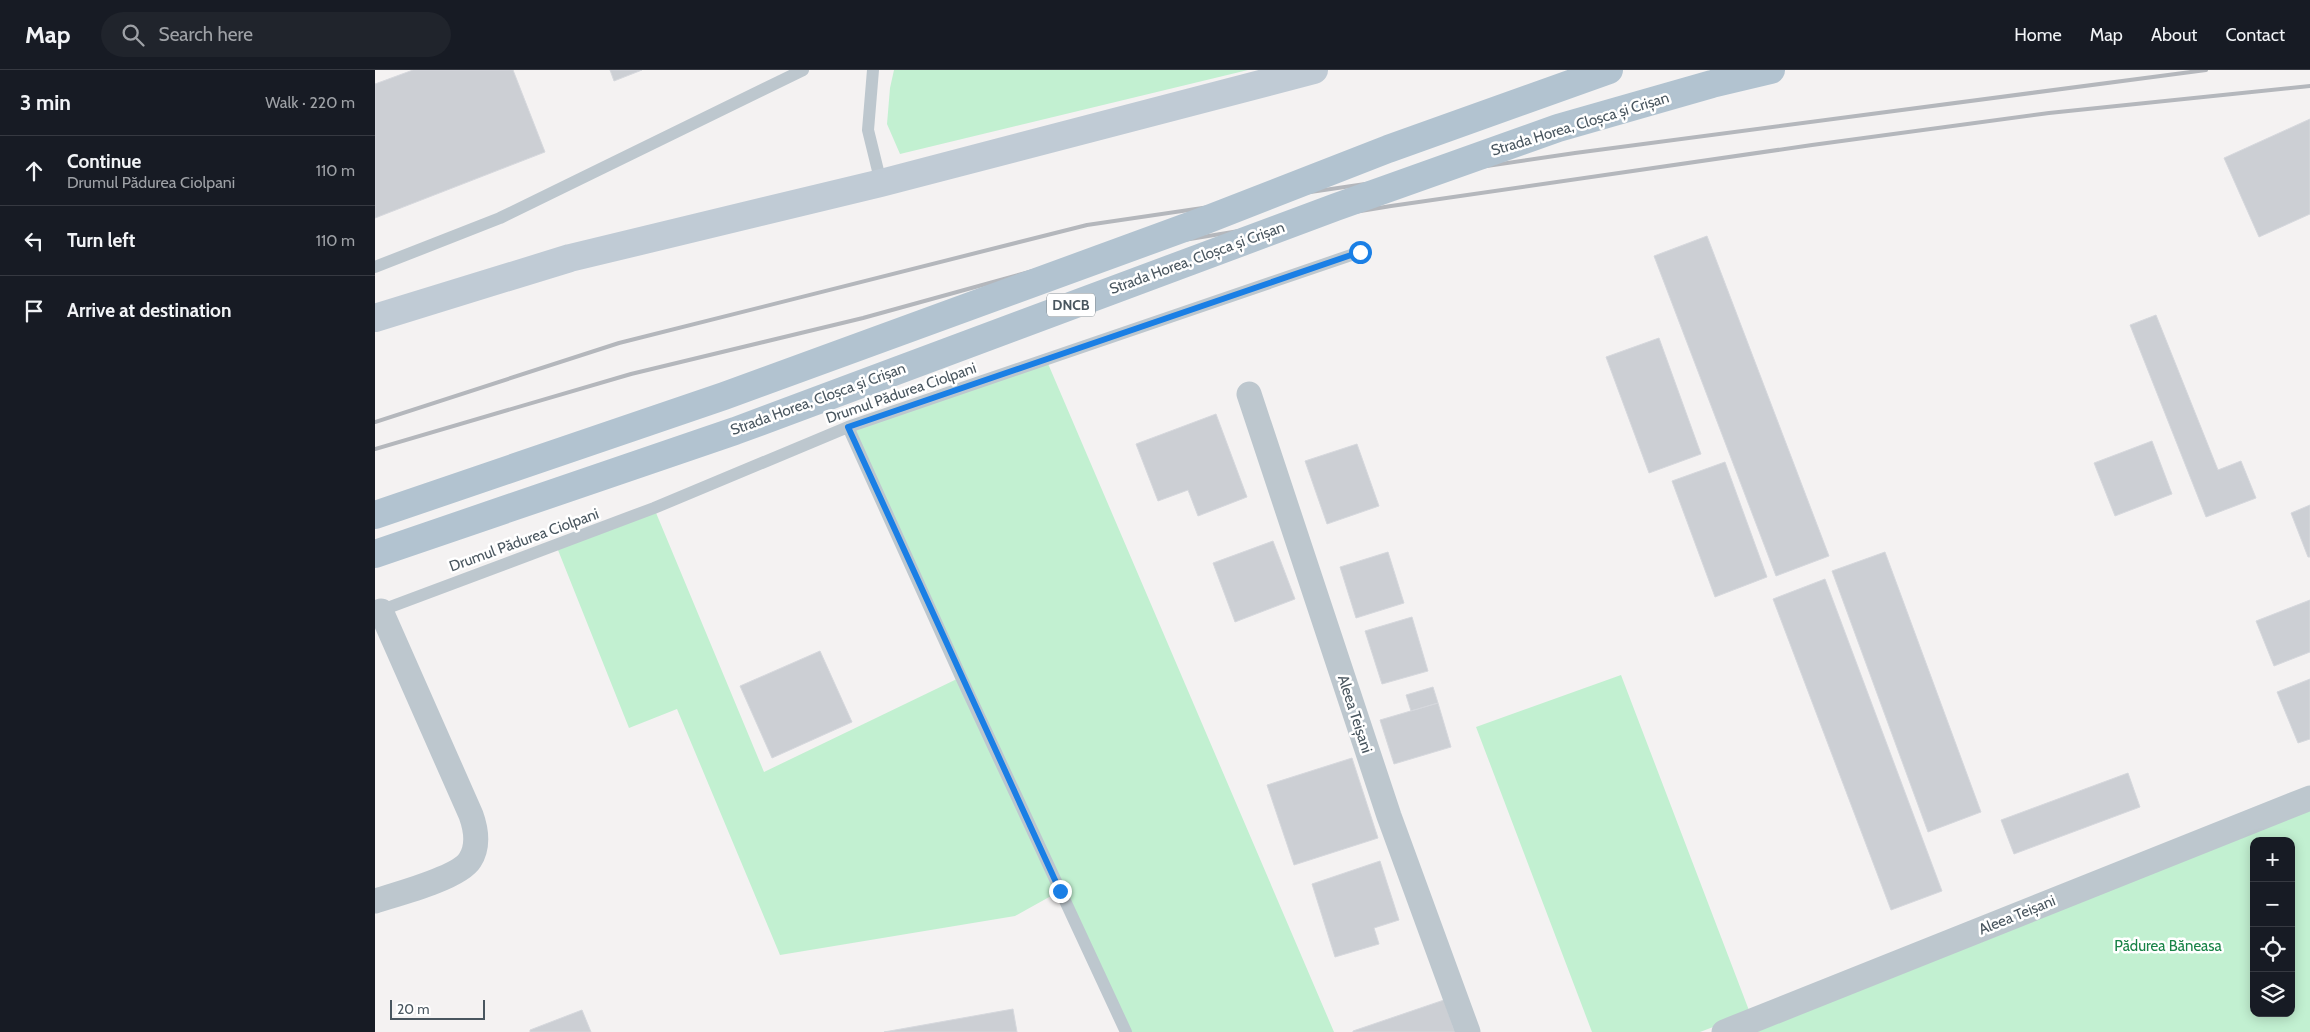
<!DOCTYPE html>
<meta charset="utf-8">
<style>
:root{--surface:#171b24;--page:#20242c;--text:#f1f3f6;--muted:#9ea1a6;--line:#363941}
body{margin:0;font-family:Cabin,sans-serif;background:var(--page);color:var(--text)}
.controls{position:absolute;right:15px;bottom:15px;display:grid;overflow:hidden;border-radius:10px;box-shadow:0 2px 12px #0003}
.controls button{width:45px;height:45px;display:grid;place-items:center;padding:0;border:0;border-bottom:1px solid var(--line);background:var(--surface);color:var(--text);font:25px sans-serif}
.scale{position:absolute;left:15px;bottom:12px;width:95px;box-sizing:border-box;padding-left:5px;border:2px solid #49565f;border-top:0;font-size:14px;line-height:18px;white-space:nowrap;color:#49565f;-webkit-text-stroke:4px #fff;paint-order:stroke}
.stop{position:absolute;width:15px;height:15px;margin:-11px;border:4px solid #1a7fe5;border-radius:50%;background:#fff}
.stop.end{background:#1a7fe5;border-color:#fff;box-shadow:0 1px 5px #0008}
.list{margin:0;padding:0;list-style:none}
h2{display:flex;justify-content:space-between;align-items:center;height:65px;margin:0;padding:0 20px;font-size:21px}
h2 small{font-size:16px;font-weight:400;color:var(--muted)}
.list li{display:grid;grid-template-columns:32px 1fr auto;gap:15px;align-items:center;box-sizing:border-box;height:70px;padding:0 20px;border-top:1px solid var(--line)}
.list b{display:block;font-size:19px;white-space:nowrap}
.list p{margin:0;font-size:16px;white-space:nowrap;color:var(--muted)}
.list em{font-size:16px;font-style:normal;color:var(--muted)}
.icon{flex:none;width:28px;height:28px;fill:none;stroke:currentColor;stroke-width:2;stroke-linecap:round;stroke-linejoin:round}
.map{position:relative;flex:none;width:1935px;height:962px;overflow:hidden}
header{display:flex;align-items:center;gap:30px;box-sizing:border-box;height:70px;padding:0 25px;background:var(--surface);border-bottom:1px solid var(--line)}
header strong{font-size:24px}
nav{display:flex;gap:28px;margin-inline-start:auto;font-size:18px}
.search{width:350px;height:45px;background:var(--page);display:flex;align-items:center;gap:12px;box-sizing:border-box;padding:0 18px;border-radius:28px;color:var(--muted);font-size:19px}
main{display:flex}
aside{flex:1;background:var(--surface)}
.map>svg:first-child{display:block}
</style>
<header>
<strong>Map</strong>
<div class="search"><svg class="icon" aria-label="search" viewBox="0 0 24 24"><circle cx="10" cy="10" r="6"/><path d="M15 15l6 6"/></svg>Search here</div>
<nav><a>Home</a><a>Map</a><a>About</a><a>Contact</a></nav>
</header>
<main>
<aside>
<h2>3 min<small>Walk · 220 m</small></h2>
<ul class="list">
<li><svg class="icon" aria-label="ahead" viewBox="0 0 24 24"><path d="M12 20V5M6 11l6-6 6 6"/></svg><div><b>Continue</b><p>Drumul Pădurea Ciolpani</p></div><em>110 m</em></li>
<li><svg class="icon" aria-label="left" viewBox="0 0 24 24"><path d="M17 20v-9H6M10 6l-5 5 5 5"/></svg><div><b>Turn left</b></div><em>110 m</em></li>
<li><svg class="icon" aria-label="arrive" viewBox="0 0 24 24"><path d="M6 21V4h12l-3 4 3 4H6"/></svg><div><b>Arrive at destination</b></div></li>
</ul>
</aside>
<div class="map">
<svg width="1935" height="962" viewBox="0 0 1935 962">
<rect width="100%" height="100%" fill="#f4f2f2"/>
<path fill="#c2f0d1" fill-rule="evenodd" d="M 519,0 L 873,0 L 525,84 L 512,54 L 515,18 Z
M 671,289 L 959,962 L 750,962 L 685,821 L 640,846 L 405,885 L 302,639 L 254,658 L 181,475 L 279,438 L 389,702 L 586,607 L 473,357 Z
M 1246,605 L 1375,943 L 1325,962 L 1217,962 L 1101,657 Z
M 1935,728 L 1935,962 L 1344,962 ZM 1879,771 L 1916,771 L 1916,943 L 1879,943 Z"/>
<path fill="#cccfd4" stroke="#d6d8dd" d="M 38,0 L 138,0 L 170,82 L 0,148 L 0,14 Z
M 235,0 L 267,0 L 239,11 Z
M 1935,49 L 1935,144 L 1884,167 L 1849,88 Z
M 1332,166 L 1454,486 L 1401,506 L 1279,186 Z
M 1781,245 L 1843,400 L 1866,391 L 1881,428 L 1831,447 L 1755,255 Z
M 1284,268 L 1326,384 L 1274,403 L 1231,287 Z
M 841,344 L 872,427 L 823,446 L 813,420 L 783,431 L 761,374 Z
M 1777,371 L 1797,424 L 1740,446 L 1719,393 Z
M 982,374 L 1004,436 L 952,454 L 930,391 Z
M 1350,392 L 1392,507 L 1340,527 L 1297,411 Z
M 1935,435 L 1935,487 L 1933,487 L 1916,443 Z
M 898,471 L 920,529 L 860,552 L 838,493 Z
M 1013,482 L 1029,533 L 981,548 L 965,497 Z
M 1510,482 L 1606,742 L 1553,762 L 1457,501 Z
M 1450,509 L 1567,821 L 1516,840 L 1398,529 Z
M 1935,530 L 1935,582 L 1899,596 L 1881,551 Z
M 1037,547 L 1053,601 L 1007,614 L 990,561 Z
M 445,581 L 477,652 L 397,688 L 365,616 Z
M 1935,609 L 1935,669 L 1923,673 L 1902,622 Z
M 1058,617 L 1063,633 L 1036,641 L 1031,625 Z
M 1063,633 L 1076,677 L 1019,694 L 1005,650 Z
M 977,688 L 1003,768 L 919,795 L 892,715 Z
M 1753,703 L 1765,737 L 1639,784 L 1626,750 Z
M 1005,791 L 1024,850 L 999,858 L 1004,874 L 960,887 L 937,814 Z
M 1069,930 L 1080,962 L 978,962 L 978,961 Z
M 638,939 L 642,962 L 509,962 Z
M 207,940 L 216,962 L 155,962 L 155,960 Z"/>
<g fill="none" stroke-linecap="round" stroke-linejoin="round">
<path stroke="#bdc7ce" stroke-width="12" d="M 498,0 L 493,60 L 506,113
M 0,197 L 125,148 L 428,0
M 473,357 L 586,607 L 751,962
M 2,542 L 279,438 L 473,357 L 985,182"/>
<path stroke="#bdc7ce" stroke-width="25" d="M 874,324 L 1014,746 L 1093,962
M 0,831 C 22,824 84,808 95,790 C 104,776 101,759 96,745 L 6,541
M 1349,962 L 1935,728"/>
<path stroke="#c0cbd5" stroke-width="28" d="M 0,248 L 195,188 L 506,113 L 939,0"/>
<path stroke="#b4b7bc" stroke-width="4" d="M 0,352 L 244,273 L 712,155 L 1200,83 L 1831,0
M 0,379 L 256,304 L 488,248 L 712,186 L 1016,136 L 1437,75 L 1674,43 L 1935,16"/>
<path stroke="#b2c3d0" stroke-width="28" d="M 0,445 L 349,326 L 831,150 L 1013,79 L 1234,0
M 0,484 L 360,361 L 961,137 L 1183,58 L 1337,14 L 1396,0"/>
</g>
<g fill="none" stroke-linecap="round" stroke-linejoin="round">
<path stroke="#1a7fe5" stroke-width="6" d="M 685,821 L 473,357 L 985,182"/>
</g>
<g text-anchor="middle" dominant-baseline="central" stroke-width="5" stroke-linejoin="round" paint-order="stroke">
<rect fill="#fff" stroke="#80898f" stroke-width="1" x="672" y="223.5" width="48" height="23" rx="4"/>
<g font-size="14" font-weight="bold" fill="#49565f">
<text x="696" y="235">DNCB</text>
</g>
<g font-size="15" fill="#49565f" stroke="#fff">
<text transform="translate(1205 54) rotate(-17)">Strada Horea, Cloșca și Crișan</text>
<text transform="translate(822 188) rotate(-20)">Strada Horea, Cloșca și Crișan</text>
<text transform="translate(526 323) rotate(-19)">Drumul Pădurea Ciolpani</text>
<text transform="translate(443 329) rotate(-20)">Strada Horea, Cloșca și Crișan</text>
<text transform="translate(149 470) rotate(-20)">Drumul Pădurea Ciolpani</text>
<text transform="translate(980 644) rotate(72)">Aleea Teișani</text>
<text transform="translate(1642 845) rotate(-22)">Aleea Teișani</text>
</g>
<g font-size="15" fill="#188347" stroke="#fff">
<text x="1793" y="876">Pădurea Băneasa</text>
</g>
</g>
</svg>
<div class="controls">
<button>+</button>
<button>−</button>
<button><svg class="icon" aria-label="locate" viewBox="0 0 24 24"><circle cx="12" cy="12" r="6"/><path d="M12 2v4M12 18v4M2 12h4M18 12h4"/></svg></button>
<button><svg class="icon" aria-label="layers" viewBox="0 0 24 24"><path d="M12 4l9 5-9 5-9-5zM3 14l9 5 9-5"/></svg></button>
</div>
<div class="scale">20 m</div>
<div class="stop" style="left:985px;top:182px"></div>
<div class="stop end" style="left:685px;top:821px"></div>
</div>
</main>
